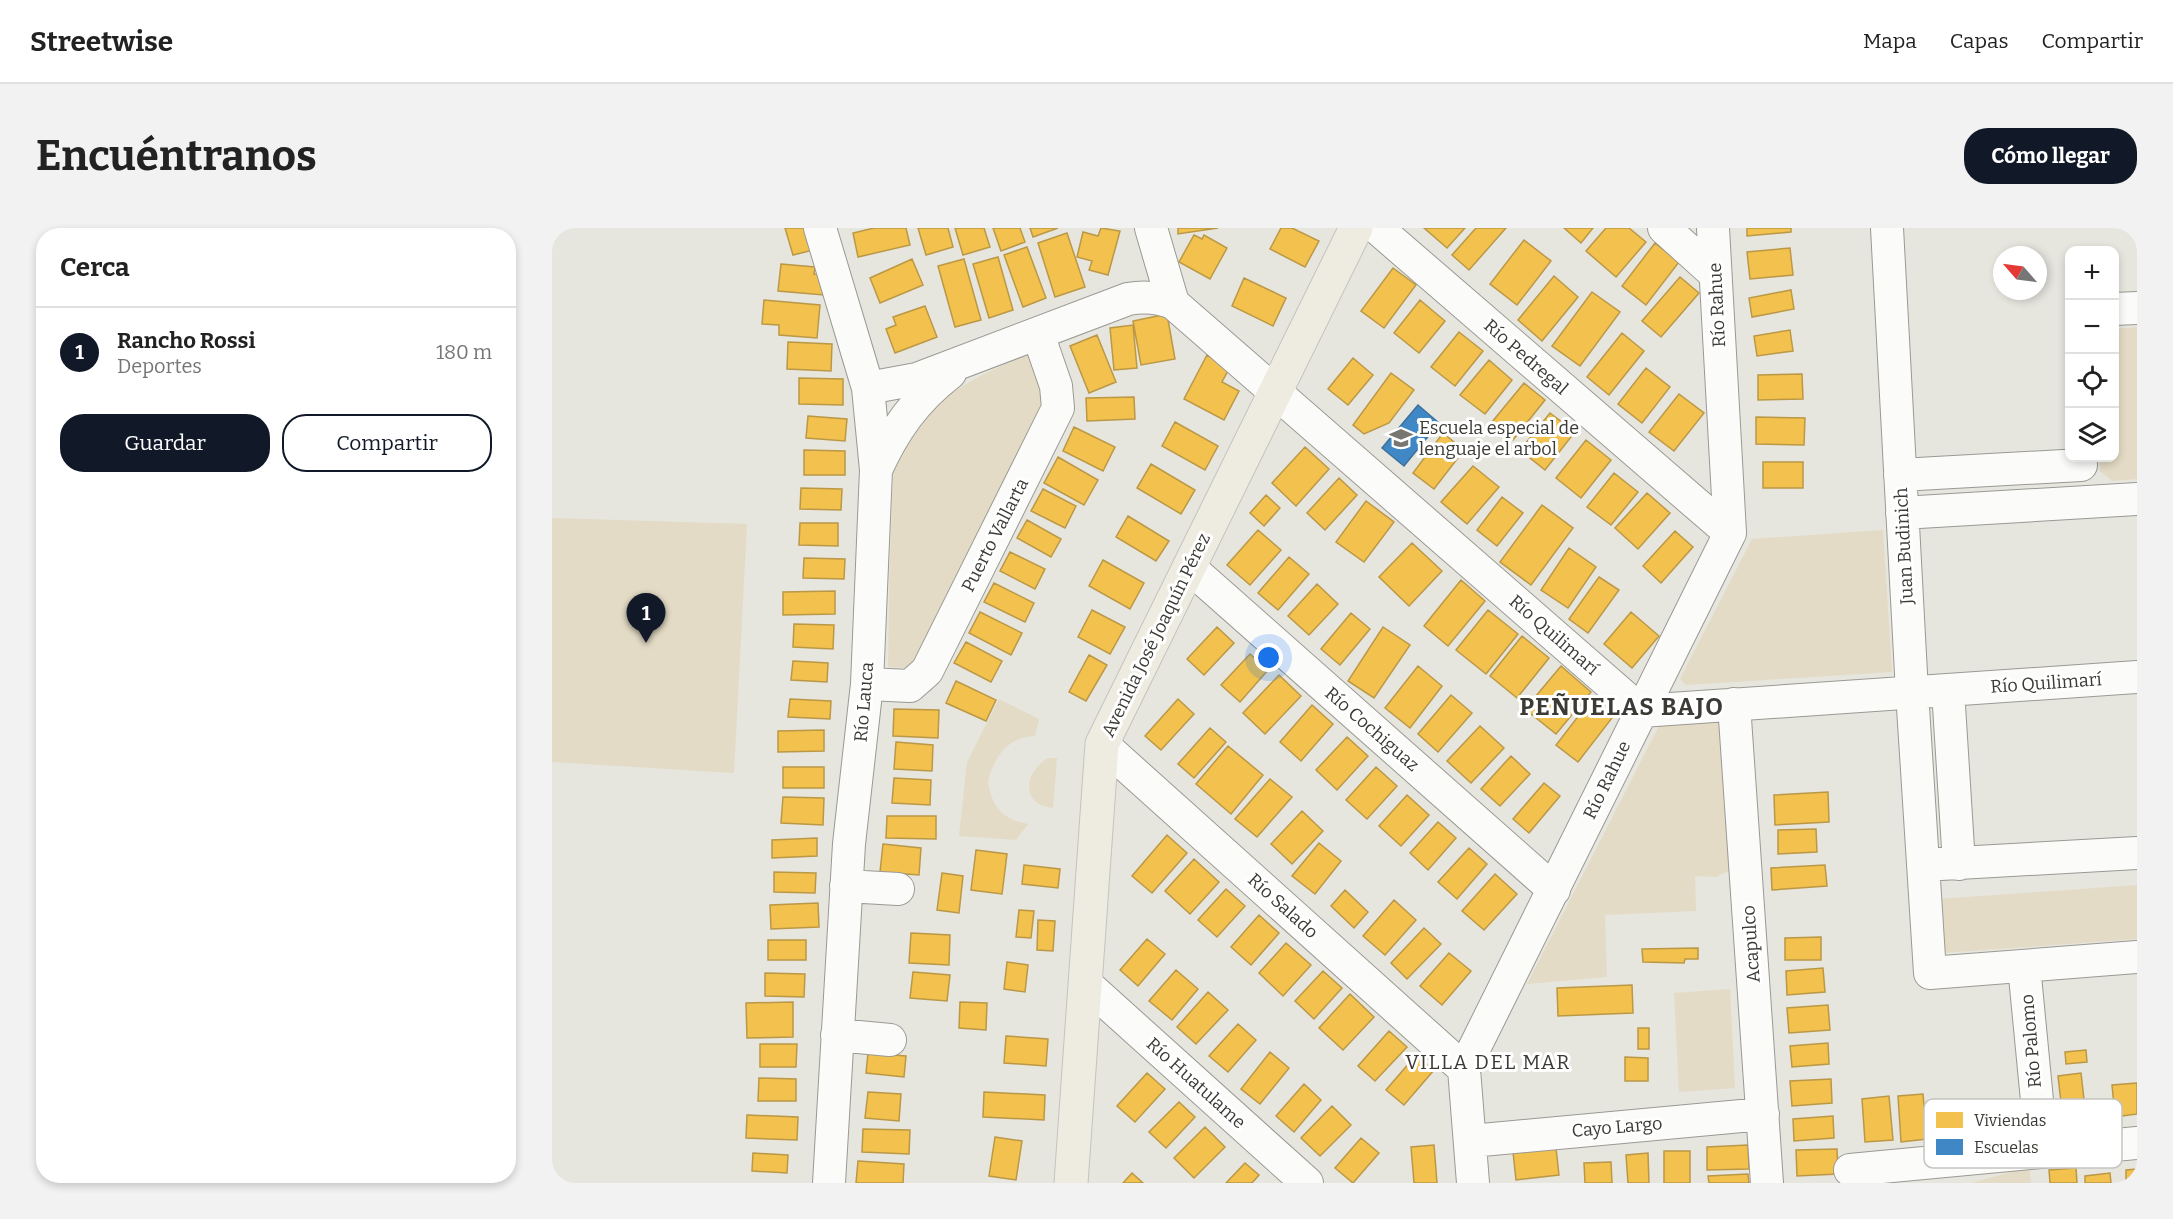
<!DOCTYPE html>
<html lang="es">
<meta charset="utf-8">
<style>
:root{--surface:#fff;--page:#f2f2f2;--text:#222;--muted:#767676;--line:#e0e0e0;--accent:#111827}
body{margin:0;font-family:Bitter,serif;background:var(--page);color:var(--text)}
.controls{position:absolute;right:18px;top:18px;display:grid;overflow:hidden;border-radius:12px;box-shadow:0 3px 9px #0003}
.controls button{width:54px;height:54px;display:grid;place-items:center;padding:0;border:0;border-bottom:2px solid var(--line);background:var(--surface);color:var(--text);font:30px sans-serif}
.compass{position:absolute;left:1441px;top:18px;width:54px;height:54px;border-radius:50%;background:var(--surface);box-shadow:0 3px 9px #0003;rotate:298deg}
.you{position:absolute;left:717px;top:430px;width:21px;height:21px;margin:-15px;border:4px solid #fff;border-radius:50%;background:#1a73e8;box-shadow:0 0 0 9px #1a73e833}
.badge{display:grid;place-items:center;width:39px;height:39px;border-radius:50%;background:var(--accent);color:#fff;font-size:20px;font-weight:700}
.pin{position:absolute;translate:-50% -50px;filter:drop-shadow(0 2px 3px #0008)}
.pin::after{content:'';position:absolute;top:32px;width:21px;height:18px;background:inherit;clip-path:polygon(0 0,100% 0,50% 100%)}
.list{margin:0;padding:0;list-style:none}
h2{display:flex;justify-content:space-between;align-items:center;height:78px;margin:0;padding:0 24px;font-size:26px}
h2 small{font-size:20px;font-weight:400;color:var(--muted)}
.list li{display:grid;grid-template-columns:39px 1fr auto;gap:18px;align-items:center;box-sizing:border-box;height:90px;padding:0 24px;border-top:2px solid var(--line)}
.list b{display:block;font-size:22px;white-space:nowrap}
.list p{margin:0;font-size:20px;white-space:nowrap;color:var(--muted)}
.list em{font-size:20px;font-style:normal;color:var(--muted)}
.actions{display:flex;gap:12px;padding:18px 24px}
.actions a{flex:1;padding:14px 0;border:2px solid var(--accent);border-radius:24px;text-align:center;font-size:21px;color:var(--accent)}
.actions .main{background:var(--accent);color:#fff}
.icon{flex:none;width:33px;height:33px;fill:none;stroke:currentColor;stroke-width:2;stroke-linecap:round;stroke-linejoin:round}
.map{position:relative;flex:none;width:1585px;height:955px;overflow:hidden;border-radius:24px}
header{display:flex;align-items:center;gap:36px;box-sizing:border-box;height:84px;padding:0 30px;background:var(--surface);border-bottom:2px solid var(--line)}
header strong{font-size:28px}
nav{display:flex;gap:33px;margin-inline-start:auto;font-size:21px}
.intro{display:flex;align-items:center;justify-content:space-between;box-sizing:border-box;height:144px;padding:0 36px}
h1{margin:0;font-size:42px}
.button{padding:15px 27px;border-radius:24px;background:var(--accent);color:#fff;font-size:21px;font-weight:700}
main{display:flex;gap:36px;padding:0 36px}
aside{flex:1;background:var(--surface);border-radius:24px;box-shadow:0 3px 9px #0003}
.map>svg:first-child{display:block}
</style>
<header>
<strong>Streetwise</strong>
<nav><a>Mapa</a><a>Capas</a><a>Compartir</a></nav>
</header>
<div class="intro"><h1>Encuéntranos</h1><a class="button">Cómo llegar</a></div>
<main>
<aside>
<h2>Cerca<small></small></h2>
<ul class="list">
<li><span class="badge">1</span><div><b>Rancho Rossi</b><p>Deportes</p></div><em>180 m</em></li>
</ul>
<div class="actions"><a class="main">Guardar</a><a>Compartir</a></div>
</aside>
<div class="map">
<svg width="1585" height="955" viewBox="0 0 1585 955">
<rect width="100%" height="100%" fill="#e6e5de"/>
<path fill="#e3dbc5" d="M 1585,99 L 1585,251 L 1560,253 L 1548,243 L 1547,230 L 1562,230 L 1563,101 Z
M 478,126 L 503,171 L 366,440 L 336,439 C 337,387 337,335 340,284 C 341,262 339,235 350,216 C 378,171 430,144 478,126 Z
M 0,290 L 195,296 L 182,545 L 0,534 Z
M 1331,302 L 1340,444 L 1134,457 L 1128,451 L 1200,311 Z
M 447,471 L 487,491 L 483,508 C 455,509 443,528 436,553 C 439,578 451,592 476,596 L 464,612 L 407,608 L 415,534 Z
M 1157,488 L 1168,493 L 1181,641 L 1164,649 L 1143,648 L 1144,683 L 1053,687 L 1055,749 L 975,756 L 1111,490 Z
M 496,530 L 505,530 L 501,580 C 468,577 472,544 496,530 Z
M 1585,657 L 1585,711 L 1391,725 L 1387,671 Z
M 1178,761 L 1183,860 L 1127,864 L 1122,765 Z
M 1477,939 L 1479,955 L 1419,955 Z"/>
<path fill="#f2c14e" stroke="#bb9846" stroke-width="1.5" d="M 233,0 L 259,0 L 265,21 L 241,27 Z
M 322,0 L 354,0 L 358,17 L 306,29 L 301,5 Z
M 366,0 L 396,0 L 401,19 L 374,27 Z
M 403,0 L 432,0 L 438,19 L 411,27 Z
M 441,0 L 468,0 L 473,14 L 449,23 Z
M 478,0 L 506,0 L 481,9 Z
M 549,0 L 568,3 L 556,47 L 537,42 L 540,33 L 525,29 L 531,4 L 546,8 Z
M 626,0 L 666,0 L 626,6 Z
M 729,0 L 740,0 L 767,13 L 753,39 L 718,21 Z
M 872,0 L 913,0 L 895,20 Z
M 924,0 L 954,0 L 917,42 L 900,27 Z
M 1012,0 L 1041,0 L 1029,15 Z
M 1054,0 L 1077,0 L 1094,14 L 1064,49 L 1034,23 Z
M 1195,0 L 1239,0 L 1239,4 L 1195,8 Z
M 515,5 L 533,59 L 503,69 L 486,15 Z
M 642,7 L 650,11 L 652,7 L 675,20 L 658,51 L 627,34 Z
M 972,12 L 999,33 L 965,77 L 938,56 Z
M 1103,15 L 1127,34 L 1094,77 L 1070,58 Z
M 475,19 L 494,70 L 471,79 L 452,27 Z
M 1238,20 L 1241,47 L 1198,51 L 1195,24 Z
M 446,29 L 461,82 L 437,90 L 421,36 Z
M 360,31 L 371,57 L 328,75 L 318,50 Z
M 412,31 L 429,92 L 403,99 L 386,38 Z
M 229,36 L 263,39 L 262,46 L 274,47 L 272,67 L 226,63 Z
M 841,40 L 864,57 L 832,100 L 809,83 Z
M 1002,48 L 1026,69 L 990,113 L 966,92 Z
M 1128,49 L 1147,65 L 1109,109 L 1090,93 Z
M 692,50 L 734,70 L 721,98 L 680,78 Z
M 1239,62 L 1242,81 L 1200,89 L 1197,70 Z
M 1040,64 L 1068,84 L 1028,138 L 1000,118 Z
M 212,72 L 268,77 L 265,110 L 227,107 L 227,97 L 210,96 Z
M 868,72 L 893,93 L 867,125 L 842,105 Z
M 373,78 L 385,109 L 343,125 L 334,101 L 344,97 L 341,89 Z
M 615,86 L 623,131 L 589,137 L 581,93 Z
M 581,97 L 585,140 L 562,142 L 558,100 Z
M 1238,102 L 1241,123 L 1205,128 L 1202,108 Z
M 907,104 L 931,123 L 903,158 L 879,139 Z
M 1070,105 L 1092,123 L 1057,167 L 1035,149 Z
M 545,107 L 564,154 L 537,165 L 518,118 Z
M 236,114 L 280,116 L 279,143 L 235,141 Z
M 655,127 L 678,139 L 670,154 L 687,163 L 672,192 L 632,171 Z
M 801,130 L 821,147 L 796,177 L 776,161 Z
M 937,132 L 960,152 L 933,186 L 908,167 Z
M 1094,140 L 1118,159 L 1090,195 L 1066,176 Z
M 839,145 L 862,162 L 837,195 L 812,206 L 801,197 Z
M 1250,146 L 1251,171 L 1206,172 L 1206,147 Z
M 247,150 L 291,151 L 291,177 L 247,176 Z
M 972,155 L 993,172 L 961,212 L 940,194 Z
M 1127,166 L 1152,185 L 1122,223 L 1097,204 Z
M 582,169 L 583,191 L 535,193 L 534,170 Z
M 998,185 L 1023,204 L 993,242 L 968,222 Z
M 256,188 L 295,191 L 293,213 L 254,210 Z
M 1204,189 L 1253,190 L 1252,217 L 1204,216 Z
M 623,194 L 666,218 L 653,242 L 610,218 Z
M 522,199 L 563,219 L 551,243 L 511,223 Z
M 891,205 L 912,222 L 882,261 L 861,245 Z
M 1034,212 L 1059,232 L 1029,270 L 1004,250 Z
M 753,219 L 777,241 L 744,278 L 720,255 Z
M 252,222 L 293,223 L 293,247 L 252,247 Z
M 506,229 L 546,252 L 532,277 L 492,255 Z
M 1211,234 L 1251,234 L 1251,260 L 1211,260 Z
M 599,236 L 643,262 L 629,286 L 585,260 Z
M 921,238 L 947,259 L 915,296 L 889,274 Z
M 1062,245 L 1086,264 L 1059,297 L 1035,279 Z
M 787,250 L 805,267 L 773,302 L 755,285 Z
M 249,260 L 290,261 L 289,282 L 248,281 Z
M 491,261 L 524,278 L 513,300 L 479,283 Z
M 1095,265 L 1118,285 L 1086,321 L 1063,300 Z
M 714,267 L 728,280 L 712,298 L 698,285 Z
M 950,269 L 971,285 L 945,318 L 925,302 Z
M 814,273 L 842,294 L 812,334 L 784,314 Z
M 990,277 L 1021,300 L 979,357 L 948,334 Z
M 576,288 L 617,313 L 604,333 L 564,309 Z
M 475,292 L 509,311 L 499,329 L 465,310 Z
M 248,295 L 286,295 L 286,318 L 247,317 Z
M 706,302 L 729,322 L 698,357 L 675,337 Z
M 1123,303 L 1141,319 L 1109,355 L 1091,338 Z
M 860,315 L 890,343 L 857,378 L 827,349 Z
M 1017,320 L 1044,339 L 1016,380 L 989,362 Z
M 458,324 L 493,341 L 483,361 L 448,343 Z
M 737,329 L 757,346 L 726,382 L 706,365 Z
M 252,330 L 293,331 L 292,351 L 251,350 Z
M 551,332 L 592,355 L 578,381 L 537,358 Z
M 1047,349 L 1067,362 L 1036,405 L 1017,391 Z
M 909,352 L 933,373 L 896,418 L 872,398 Z
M 442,355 L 482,375 L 473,394 L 432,374 Z
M 765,356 L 786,376 L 757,407 L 736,388 Z
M 283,363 L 283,386 L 231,387 L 231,364 Z
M 540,382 L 573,399 L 558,426 L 526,409 Z
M 936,382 L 966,406 L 934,446 L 904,422 Z
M 428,384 L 470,405 L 459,427 L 417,405 Z
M 1079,384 L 1107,408 L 1080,440 L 1052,416 Z
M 799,385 L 818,401 L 788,437 L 769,421 Z
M 242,396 L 282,397 L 281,421 L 241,419 Z
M 665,399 L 682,415 L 652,447 L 635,431 Z
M 831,399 L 858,417 L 822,470 L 796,453 Z
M 970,408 L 997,430 L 965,470 L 938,448 Z
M 414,414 L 450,433 L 439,454 L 402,435 Z
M 698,426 L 716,442 L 688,474 L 669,457 Z
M 537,427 L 555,437 L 534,473 L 517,464 Z
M 241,433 L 276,435 L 275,454 L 239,452 Z
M 866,438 L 890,458 L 858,500 L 833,480 Z
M 1009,438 L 1039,464 L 1004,506 L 973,481 Z
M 727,447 L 749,468 L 713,506 L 691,485 Z
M 404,453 L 444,472 L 434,493 L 394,475 Z
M 899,467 L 920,485 L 886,524 L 866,506 Z
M 238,471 L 279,473 L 278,491 L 236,489 Z
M 626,471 L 642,486 L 609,522 L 593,508 Z
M 1038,473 L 1060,490 L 1026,534 L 1004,517 Z
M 760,477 L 781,496 L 749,533 L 728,514 Z
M 342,481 L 387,482 L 386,510 L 341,508 Z
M 928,498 L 952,520 L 919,555 L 895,533 Z
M 658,500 L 674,514 L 642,550 L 626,536 Z
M 272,502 L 272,523 L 226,524 L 226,503 Z
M 795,509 L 816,528 L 785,562 L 764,542 Z
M 344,514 L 381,517 L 380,543 L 342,541 Z
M 676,518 L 711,547 L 679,586 L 644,556 Z
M 959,528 L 978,546 L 948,578 L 929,561 Z
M 231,539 L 272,539 L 272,560 L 231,560 Z
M 824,539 L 845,558 L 815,591 L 794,572 Z
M 342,550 L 379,552 L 378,577 L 340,575 Z
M 718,551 L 740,569 L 705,609 L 683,591 Z
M 992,555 L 1008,568 L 977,605 L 961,591 Z
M 1276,564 L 1277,594 L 1223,597 L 1222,567 Z
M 855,567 L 877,587 L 849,618 L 827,598 Z
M 231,569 L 272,570 L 271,597 L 229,595 Z
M 750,583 L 771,603 L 740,636 L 719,616 Z
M 335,588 L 384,588 L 384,611 L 334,610 Z
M 886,594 L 904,610 L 876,642 L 858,625 Z
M 1264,601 L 1265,624 L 1226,626 L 1226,602 Z
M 615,607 L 635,625 L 600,665 L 580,648 Z
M 265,610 L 265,628 L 220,630 L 220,612 Z
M 767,615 L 789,633 L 763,666 L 740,648 Z
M 331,616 L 369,620 L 367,647 L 328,644 Z
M 917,620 L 935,636 L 905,671 L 886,654 Z
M 424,622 L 455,626 L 450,666 L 419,662 Z
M 642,631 L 667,654 L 638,686 L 613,663 Z
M 472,637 L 508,641 L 506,660 L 470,656 Z
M 1273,637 L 1275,658 L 1220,662 L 1219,640 Z
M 222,644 L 264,645 L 263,665 L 222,664 Z
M 390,645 L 411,648 L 407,685 L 385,682 Z
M 943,646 L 965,666 L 932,702 L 910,683 Z
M 674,661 L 693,678 L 665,709 L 646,692 Z
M 793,662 L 816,684 L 802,700 L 779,678 Z
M 842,672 L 864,692 L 833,727 L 811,708 Z
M 266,675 L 267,699 L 219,701 L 218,677 Z
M 467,682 L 482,683 L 479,710 L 464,709 Z
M 707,687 L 727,705 L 699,737 L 679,719 Z
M 486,692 L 503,693 L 501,723 L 485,722 Z
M 872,700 L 889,716 L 855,751 L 839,735 Z
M 359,705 L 398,707 L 397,737 L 357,735 Z
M 1269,709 L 1269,732 L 1233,732 L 1233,710 Z
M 595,711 L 613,726 L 586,758 L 568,742 Z
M 216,712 L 254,712 L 254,732 L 216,732 Z
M 734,715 L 759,737 L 731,768 L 707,745 Z
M 1146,720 L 1146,731 L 1133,731 L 1132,735 L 1091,734 L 1090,721 Z
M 897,725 L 919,743 L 890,777 L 868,758 Z
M 455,734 L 476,737 L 473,764 L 452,761 Z
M 1271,740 L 1273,764 L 1235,767 L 1234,743 Z
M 624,742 L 646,761 L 620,792 L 597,773 Z
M 771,743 L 790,760 L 762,791 L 743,773 Z
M 361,744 L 398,747 L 395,773 L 358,770 Z
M 213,745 L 253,746 L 252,769 L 213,768 Z
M 1080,757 L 1081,785 L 1006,788 L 1005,760 Z
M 656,764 L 676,782 L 644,816 L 625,799 Z
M 798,766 L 822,789 L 791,822 L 767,800 Z
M 241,774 L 241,809 L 195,810 L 194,775 Z
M 408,774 L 435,775 L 434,802 L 407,800 Z
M 1276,777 L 1278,802 L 1237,805 L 1235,780 Z
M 686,796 L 704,812 L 676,844 L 657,828 Z
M 1086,800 L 1097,800 L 1097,821 L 1086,821 Z
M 837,803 L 855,819 L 823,853 L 806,838 Z
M 454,808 L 496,811 L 494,838 L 452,835 Z
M 1276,815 L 1277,836 L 1240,839 L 1238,818 Z
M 208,816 L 245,816 L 244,839 L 208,839 Z
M 1534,822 L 1535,834 L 1514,836 L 1513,824 Z
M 718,824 L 737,840 L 708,876 L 689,861 Z
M 316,825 L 354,828 L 352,849 L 314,845 Z
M 864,827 L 882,842 L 852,877 L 834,862 Z
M 1073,829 L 1096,830 L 1096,853 L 1073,853 Z
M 595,845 L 613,861 L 583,894 L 565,878 Z
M 1529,845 L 1534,889 L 1511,892 L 1506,848 Z
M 207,850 L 244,851 L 244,873 L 206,873 Z
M 1279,851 L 1280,875 L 1240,878 L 1238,853 Z
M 1585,855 L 1585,886 L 1563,889 L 1560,857 Z
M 752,856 L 769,872 L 742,904 L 724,888 Z
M 316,864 L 349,866 L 347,893 L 313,890 Z
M 432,864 L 493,867 L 492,892 L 431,889 Z
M 1371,866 L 1375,911 L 1349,914 L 1346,868 Z
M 1337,868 L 1341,912 L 1313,914 L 1310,871 Z
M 627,874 L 643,889 L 614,920 L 597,904 Z
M 780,878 L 799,897 L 768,928 L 749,910 Z
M 195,887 L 246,889 L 245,912 L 194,910 Z
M 1281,888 L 1282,910 L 1242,913 L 1241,891 Z
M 653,899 L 673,919 L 642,950 L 622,930 Z
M 311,901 L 358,902 L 357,926 L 310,924 Z
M 443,909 L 470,913 L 464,952 L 437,948 Z
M 809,910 L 827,925 L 801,955 L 783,940 Z
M 882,917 L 885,955 L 862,955 L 859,919 Z
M 1196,917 L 1197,941 L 1155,942 L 1155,919 Z
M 1004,920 L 1007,947 L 964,952 L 961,924 Z
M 1285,921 L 1286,946 L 1245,948 L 1244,922 Z
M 1112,923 L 1138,923 L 1138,955 L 1112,955 Z
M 201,925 L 236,927 L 235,945 L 200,943 Z
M 1096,925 L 1097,955 L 1076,955 L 1074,927 Z
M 306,933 L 352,936 L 351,955 L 304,955 Z
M 1059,934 L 1060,955 L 1033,955 L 1032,935 Z
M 693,935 L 707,947 L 700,955 L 674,955 Z
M 1524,940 L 1525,955 L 1498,955 L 1497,942 Z
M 1585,941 L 1585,955 L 1574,955 L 1574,942 Z
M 580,945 L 591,955 L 571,955 Z
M 1558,945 L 1559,955 L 1533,955 L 1533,948 Z
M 1196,946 L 1197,955 L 1157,955 L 1156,948 Z"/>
<path fill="#3f88c5" stroke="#3e719a" stroke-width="1.5" d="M 866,177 L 887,195 L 852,238 L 830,220 Z"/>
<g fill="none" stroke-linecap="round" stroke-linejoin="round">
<g stroke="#9a9994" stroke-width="34">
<path id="minor" d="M 268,0 L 316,160 L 324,242 L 315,456 L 297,616 L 277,955
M 599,0 L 621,75
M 825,0 L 1178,305
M 1112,0 L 1163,46
M 1335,0 L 1360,464 L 1378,745 L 1585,729
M 1562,81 L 1585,80
M 316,160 L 365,151 L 576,71 C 592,68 606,69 621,75 L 1089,483 L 1585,449
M 324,242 C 342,202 363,172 398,145
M 1348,247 L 1529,237
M 1350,285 L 1585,271
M 637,339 L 1002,662
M 315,456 L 358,458 L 375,443 L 506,180 L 504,158 L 486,106
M 1396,462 L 1407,636
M 1182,476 L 1215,955
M 550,516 L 912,841
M 1371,637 L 1585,625
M 294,658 L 346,661
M 1472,738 L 1490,924
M 534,756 L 755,955
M 285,807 L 338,812
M 919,913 L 1211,886
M 1298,942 L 1585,915
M 921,955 L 912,841 L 1178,305 L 1161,0"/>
</g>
<g stroke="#c4c3bf" stroke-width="35">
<path id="major" d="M 519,955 L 550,516 L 804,0"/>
</g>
<use href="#minor" stroke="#fbfbfa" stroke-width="32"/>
<use href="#major" stroke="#eeebe1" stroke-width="33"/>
</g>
<defs>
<g id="school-bare" transform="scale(1.8)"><path d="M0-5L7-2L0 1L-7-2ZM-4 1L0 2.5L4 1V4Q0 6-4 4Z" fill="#777670" stroke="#fff" stroke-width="2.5" paint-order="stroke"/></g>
</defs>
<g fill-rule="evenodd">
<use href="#school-bare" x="849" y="210"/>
</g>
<g text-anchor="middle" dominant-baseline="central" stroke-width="6" stroke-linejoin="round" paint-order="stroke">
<g font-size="18" fill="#3b3a35" stroke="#fff">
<text transform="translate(1165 77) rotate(-93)">Río Rahue</text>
<text transform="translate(974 129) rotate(41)">Río Pedregal</text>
<text transform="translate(443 307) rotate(-63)">Puerto Vallarta</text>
<text transform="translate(1352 318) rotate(-93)">Juan Budinich</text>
<text transform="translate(604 407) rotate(-64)">Avenida José Joaquín Pérez</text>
<text transform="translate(1002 407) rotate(41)">Río Quilimarí</text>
<text transform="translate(1494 455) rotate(-4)">Río Quilimarí</text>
<text transform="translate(312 474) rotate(-85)">Río Lauca</text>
<text transform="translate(820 501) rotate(41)">Río Cochiguaz</text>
<text transform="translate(1055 552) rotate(-64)">Río Rahue</text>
<text transform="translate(731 678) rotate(42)">Río Salado</text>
<text transform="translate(1199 716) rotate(-94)">Acapulco</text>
<text transform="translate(1479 813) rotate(-95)">Río Palomo</text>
<text transform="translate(644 855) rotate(42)">Río Huatulame</text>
<text transform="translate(1065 899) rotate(-5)">Cayo Largo</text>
</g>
<g font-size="18" fill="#3b3a35" stroke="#fff" text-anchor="start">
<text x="867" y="200">Escuela especial de<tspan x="867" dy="21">lenguaje el arbol</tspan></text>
</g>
<g font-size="20" letter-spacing="1.5" fill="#3b3a35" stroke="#fff">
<text x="936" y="834">VILLA DEL MAR</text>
</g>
<g font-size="24" font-weight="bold" letter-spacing="1.5" fill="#3b3a35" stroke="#fff">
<text x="1070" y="479">PEÑUELAS BAJO</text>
</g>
</g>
<rect x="1372" y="871" width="198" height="69" rx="9" fill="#fff" stroke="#c4c4c2" stroke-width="1.5"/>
<rect x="1384" y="884" width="27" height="16" fill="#f2c14e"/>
<rect x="1384" y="911" width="27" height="16" fill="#3f88c5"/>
<g font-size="16" fill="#3b3a35">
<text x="1422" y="898">Viviendas</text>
<text x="1422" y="925">Escuelas</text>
</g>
</svg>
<div class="controls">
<button>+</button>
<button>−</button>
<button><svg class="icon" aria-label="locate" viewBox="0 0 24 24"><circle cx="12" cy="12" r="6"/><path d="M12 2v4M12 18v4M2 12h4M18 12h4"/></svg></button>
<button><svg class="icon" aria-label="layers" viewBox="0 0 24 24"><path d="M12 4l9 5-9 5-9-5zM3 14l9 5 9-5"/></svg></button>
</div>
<svg class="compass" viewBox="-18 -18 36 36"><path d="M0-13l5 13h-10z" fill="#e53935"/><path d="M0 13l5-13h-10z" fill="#767676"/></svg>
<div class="you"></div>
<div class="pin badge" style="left:94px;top:415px">1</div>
</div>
</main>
